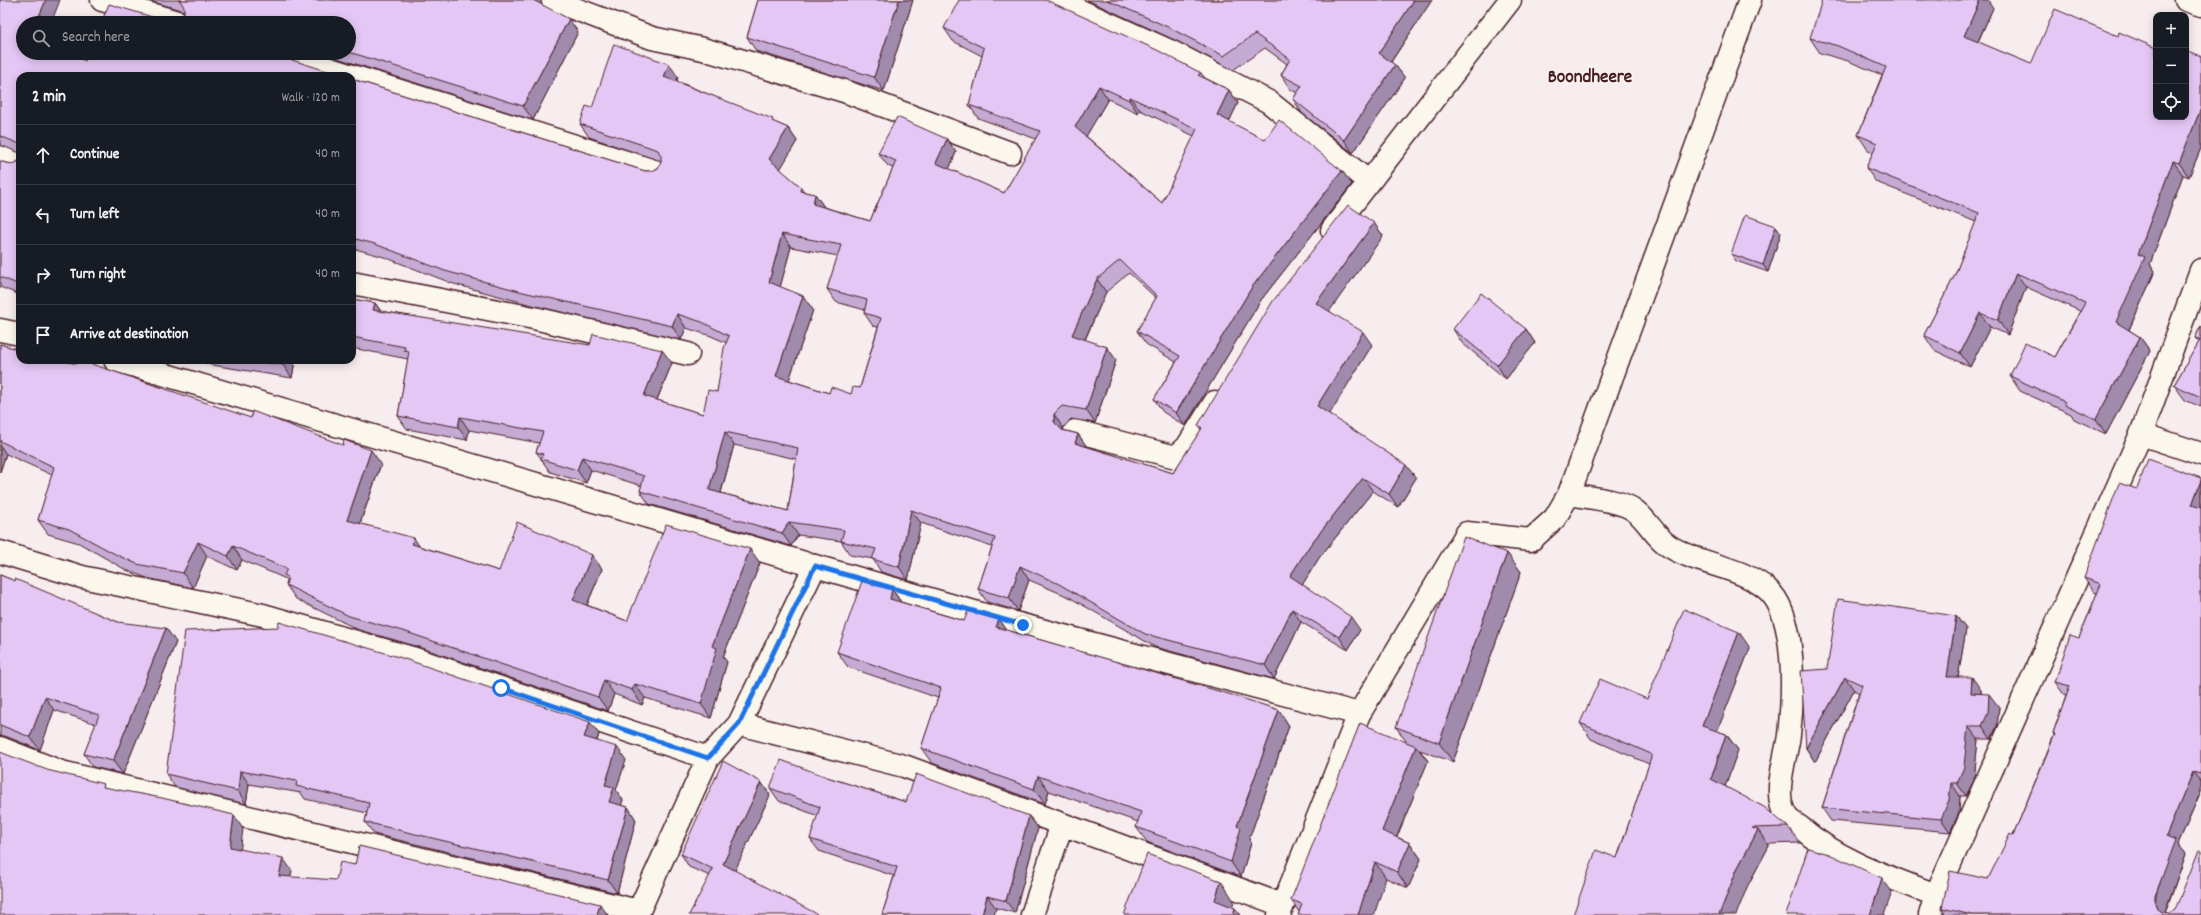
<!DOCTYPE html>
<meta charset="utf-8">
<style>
:root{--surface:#171b24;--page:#20242c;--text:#f1f3f6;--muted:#9ea1a6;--line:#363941}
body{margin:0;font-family:Dekko,sans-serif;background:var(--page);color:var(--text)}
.controls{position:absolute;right:12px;top:12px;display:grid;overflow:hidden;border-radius:8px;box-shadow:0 2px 10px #0003}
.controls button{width:36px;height:36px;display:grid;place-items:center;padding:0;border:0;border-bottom:1px solid var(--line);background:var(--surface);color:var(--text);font:20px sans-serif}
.stop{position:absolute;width:12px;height:12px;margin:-9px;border:3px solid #1a73e8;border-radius:50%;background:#fff}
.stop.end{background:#1a73e8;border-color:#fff;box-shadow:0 1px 4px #0008}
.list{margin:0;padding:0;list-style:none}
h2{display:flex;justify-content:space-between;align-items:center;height:52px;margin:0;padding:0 16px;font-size:17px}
h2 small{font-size:13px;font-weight:400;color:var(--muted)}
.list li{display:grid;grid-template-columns:26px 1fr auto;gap:12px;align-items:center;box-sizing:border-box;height:60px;padding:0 16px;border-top:1px solid var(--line)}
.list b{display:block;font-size:15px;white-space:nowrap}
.list em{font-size:13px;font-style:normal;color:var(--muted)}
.icon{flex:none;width:22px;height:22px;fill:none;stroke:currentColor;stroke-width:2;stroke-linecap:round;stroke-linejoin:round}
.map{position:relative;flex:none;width:2201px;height:915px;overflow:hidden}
.search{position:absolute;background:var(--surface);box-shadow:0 2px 10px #0003;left:16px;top:16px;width:340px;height:44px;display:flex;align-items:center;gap:10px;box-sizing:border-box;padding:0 14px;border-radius:22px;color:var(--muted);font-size:15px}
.panel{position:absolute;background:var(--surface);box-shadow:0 2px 10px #0003;left:16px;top:72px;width:340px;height:292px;border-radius:12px}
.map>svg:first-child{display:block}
</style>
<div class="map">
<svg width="2201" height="915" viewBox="0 0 2201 915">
<rect width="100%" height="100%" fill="#f7edee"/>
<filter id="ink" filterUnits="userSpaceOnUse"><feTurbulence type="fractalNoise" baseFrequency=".025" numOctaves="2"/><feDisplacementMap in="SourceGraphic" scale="8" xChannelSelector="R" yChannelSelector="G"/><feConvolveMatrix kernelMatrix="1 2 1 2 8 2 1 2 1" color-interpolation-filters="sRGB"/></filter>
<g filter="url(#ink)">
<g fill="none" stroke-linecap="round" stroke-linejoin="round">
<g stroke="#4a1f2b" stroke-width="25">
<path id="minor" d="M 102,0 L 181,23
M 552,0 L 652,38 L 703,49 L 844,91 L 1010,153
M 1056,0 L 1172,52 L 1269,102 L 1369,182
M 279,53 L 352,76
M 352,76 L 658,172
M 0,157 L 20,165
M 1332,230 L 1510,0
M 352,283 L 534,318 L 688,354
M 0,330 L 20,334
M 115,360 L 815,566
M 1075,431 L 1176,457 L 1187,447 L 1215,402
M 2141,434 L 2201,454
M 1569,494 L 1750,0
M 0,552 L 82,577 L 263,615 L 412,658 L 708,758
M 739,724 L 904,766 L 1282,905
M 0,748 L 61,772 L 638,911
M 637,915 L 708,758 L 739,724 L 815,566 L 992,617 L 1359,714 L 1467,533 L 1531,540 L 1555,518 L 1569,494 C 1585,497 1621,500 1634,510 C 1647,519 1655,537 1669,546 C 1699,565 1740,566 1767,589 C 1798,615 1793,698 1789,735 C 1786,759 1772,794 1786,816 C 1789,821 1797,825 1801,828 C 1839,861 1889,877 1936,895
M 1032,915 L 1062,824
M 1279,915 L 1359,714
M 1930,915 L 1936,895 L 2141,434 L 2201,270"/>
</g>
<g stroke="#4a1f2b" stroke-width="25">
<path id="major" d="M 2186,0 L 2201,5"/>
</g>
<use href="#minor" stroke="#fbf7ec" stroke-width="22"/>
<use href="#major" stroke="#fbf7ec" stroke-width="22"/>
</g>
<path fill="#c5abd3" stroke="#4a1f2b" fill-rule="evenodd" d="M 0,0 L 23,53 L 85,61 L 270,53 L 20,76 L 20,153 L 0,145 Z
M 147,0 L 541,0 L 542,5 L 578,32 L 533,120 L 321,53 L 349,53 L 349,23 L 169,22 L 180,19 L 184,14 L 184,11 Z
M 758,0 L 913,0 L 884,91 L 756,51 L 747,37 Z
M 1087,0 L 1432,0 L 1391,62 L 1395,65 L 1405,78 L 1353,153 L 1302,113 L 1293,99 L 1297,93 L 1290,89 L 1281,75 L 1287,64 L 1265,48 L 1233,70 L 1177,41 Z
M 1993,8 L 1978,42 L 2156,117 L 2201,56 L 2201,148 L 2189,177 L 2183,175 L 2150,264 L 2155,271 L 2129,330 L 2140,337 L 2150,351 L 2106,434 L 2074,419 L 2071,414 L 2020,391 L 2010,376 L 2055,357 L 2080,311 L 2026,287 L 2008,335 L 1990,327 L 1970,367 L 1934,350 L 1924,335 L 1955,275 L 1976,222 L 1876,182 L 1866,168 L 1873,152 L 1868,150 L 1858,135 L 1882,75 L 1848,61 L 1820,53 L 1810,38 Z
M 944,28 L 1201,73 L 1205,78 L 1229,90 L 1238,103 L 1229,122 L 1265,140 L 1342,171 L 1352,184 L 1261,300 L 1185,426 L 1163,412 L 1154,399 L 1176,362 L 1146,344 L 1137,331 L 1156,298 L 1129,273 L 1106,292 L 1085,340 L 1107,347 L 1116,360 L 1095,423 L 1071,419 L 1063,428 L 1063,430 L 1078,434 L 1087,447 L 1173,473 L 1201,430 L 1198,425 L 1374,223 L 1383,236 L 1329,311 L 1372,345 L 1329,414 L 1416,478 L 1398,507 L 1373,491 L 1319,558 L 1302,585 L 1360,630 L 1348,650 L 1301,622 L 1274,679 L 1155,647 L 1069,597 L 1029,580 L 1018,611 L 987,602 L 978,589 L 992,547 L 921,523 L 908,580 L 881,572 L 873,559 L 850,555 L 841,541 L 798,535 L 791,546 L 649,504 L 640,491 L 642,486 L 591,470 L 586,483 L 550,472 L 541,459 L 541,458 L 536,452 L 539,443 L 469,430 L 467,440 L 407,429 L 398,416 L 408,359 L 352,348 L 352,299 L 375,303 L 381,311 L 672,363 L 657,400 L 703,414 L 717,392 L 727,343 L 711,336 L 686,328 L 681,340 L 532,305 L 454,284 L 384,257 L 352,248 L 352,79 L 645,171 L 652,171 L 658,168 L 661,161 L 589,137 L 580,124 L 592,108 L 678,77 L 677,81 L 788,128 L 797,141 L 780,169 L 801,187 L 804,192 L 815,194 L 824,207 L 870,221 L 893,168 L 888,166 L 878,153 L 956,152 L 949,169 L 1004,193 L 1036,139 L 978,118 L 969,105 L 982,56 L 953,41 ZM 1108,99 L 1138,113 L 1140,110 L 1194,136 L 1162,203 L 1086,136 ZM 791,247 L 838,256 L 827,289 L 836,302 L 865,310 L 864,313 L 873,326 L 878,327 L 860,388 L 851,394 L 829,393 L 789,380 L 813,310 L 803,296 L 780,287 ZM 734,445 L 796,459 L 788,511 L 721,493 Z
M 20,158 L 20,295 L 0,287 L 0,161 L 6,163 L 13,164 L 19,161 Z
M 1776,226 L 1781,233 L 1768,272 L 1736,261 L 1731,254 Z
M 2201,326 L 2201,407 L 2185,400 L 2174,385 L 2199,342 L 2195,338 Z
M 1453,329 L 1526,329 L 1535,343 L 1506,379 L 1462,343 Z
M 0,344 L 381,464 L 360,524 L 419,546 L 499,571 L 592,555 L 602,569 L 587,605 L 627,621 L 760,563 L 723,657 L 727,662 L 711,718 L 645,698 L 642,705 L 614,694 L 608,711 L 416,646 L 359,630 L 296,599 L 286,585 L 287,580 L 286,579 L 242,560 L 237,570 L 207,556 L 193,588 L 147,578 L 126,570 L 79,543 L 48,534 L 38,520 L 52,475 L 6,454 L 0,472 Z
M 203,360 L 295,360 L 292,378 L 206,364 Z
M 2201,478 L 2201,791 L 2178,844 L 2186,854 L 2165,913 L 2201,915 L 1946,915 L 1942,908 L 1988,879 L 2013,836 L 2054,735 L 2053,733 L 2066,696 L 2065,696 L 2055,682 L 2079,638 L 2097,593 L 2094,592 L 2084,578 L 2137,489 Z
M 1507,553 L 1521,572 L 1453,762 L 1420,750 L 1428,761 L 1397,837 L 1410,843 L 1421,859 L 1408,888 L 1386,878 L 1299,912 L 1291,900 L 1406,741 L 1396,727 Z
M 0,575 L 118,622 L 176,642 L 123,774 L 93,767 L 84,754 L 96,724 L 54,710 L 40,750 L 5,736 L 0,736 Z
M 892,589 L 901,602 L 964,621 L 999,619 L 1007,630 L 1279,710 L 1289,726 L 1249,839 L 1251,843 L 1241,877 L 1147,842 L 1136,827 L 1138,822 L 1049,791 L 1045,804 L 932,763 L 921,748 L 938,698 L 848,667 L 837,652 Z
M 1956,616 L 1966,629 L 1958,677 L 1981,690 L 1981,693 L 1999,707 L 1997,726 L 1991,739 L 1978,739 L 1974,780 L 1966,796 L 1960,796 L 1959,813 L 1950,832 L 1831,821 L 1822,808 L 1859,693 L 1854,690 L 1815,762 L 1806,748 L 1827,669 Z
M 278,627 L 599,734 L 597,741 L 626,760 L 616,790 L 623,800 L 621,805 L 628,807 L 636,820 L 617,893 L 374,834 L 365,822 L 367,813 L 305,799 L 301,793 L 249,784 L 246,804 L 175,787 L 166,774 Z
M 1750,648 L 1717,731 L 1726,734 L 1738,750 L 1725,786 L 1788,827 L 1800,843 L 1768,844 L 1769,846 L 1748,885 L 1617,858 L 1649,764 L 1591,739 L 1580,723 L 1647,699 Z
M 830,778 L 906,802 L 1029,816 L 1038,828 L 1015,913 L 996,908 L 994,915 L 882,915 L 894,876 L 819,851 L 810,839 L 818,816 L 779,801 L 770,788 Z
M 761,782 L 770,795 L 735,870 L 710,876 L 689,867 L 681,854 Z"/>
<path fill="#a08bac" stroke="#4a1f2b" d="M 46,0 L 60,0 L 51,23 L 36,23 Z
M 531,0 L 541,0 L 542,8 Z
M 899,0 L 913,0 L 884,91 L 874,77 Z
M 1414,0 L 1432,0 L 1388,66 L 1379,53 Z
M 1980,0 L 1988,0 L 1993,8 L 1974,50 L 1964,36 Z
M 569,19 L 578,32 L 533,120 L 523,106 Z
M 669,64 L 678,77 L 673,90 L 664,77 Z
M 1395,65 L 1405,78 L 1353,153 L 1344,140 Z
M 1099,86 L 1108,99 L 1084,140 L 1075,127 Z
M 1229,90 L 1238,103 L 1226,128 L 1217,115 Z
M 1130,97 L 1140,110 L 1138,113 L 1129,100 Z
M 2201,108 L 2201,148 L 2189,177 L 2179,163 Z
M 788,128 L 797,141 L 778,173 L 769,159 Z
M 947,139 L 956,152 L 946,177 L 936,163 Z
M 2173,161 L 2183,175 L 2150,264 L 2155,271 L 2126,336 L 2116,322 L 2138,254 Z
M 1342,171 L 1352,184 L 1261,300 L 1185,426 L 1176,413 L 1252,287 Z
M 801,187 L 810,200 L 800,191 Z
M 815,194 L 824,207 L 823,217 L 813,204 Z
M 1374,223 L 1383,236 L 1326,316 L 1316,303 Z
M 1776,226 L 1781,233 L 1768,272 L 1763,265 Z
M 782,234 L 791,247 L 778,295 L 769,282 Z
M 2016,273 L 2026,287 L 2008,335 L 1998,320 Z
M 1097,279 L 1106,292 L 1081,348 L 1072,335 Z
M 803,296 L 813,310 L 786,389 L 776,376 Z
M 375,303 L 384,316 L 373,310 Z
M 1980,313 L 1990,327 L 1970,367 L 1960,353 Z
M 677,314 L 686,328 L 681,340 L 672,326 Z
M 1526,329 L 1535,343 L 1506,379 L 1497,365 Z
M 1363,332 L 1372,345 L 1326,420 L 1317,406 Z
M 2140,337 L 2150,351 L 2106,434 L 2096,419 Z
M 1107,347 L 1116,360 L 1095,423 L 1086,410 Z
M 662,350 L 672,363 L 653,409 L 644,396 Z
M 284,360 L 295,360 L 292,378 L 283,365 Z
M 1054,414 L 1063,428 L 1063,435 L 1054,422 Z
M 460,417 L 469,430 L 467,440 L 458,427 Z
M 725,432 L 734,445 L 718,503 L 709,490 Z
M 1078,434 L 1087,447 L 1075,443 Z
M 0,445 L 6,454 L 0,472 Z
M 371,450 L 381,464 L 356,534 L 347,520 Z
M 582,457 L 591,470 L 586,483 L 577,470 Z
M 1406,465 L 1416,478 L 1398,507 L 1389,494 Z
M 1363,478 L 1373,491 L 1319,558 L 1299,590 L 1290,576 L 1310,545 Z
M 2201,480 L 2201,517 L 2192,505 Z
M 911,510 L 921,523 L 908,580 L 899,567 Z
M 789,522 L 798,535 L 791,546 L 782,533 Z
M 414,538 L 423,552 L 412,544 Z
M 198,542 L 207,556 L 193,588 L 183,573 Z
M 233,546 L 242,560 L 237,570 L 228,556 Z
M 750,549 L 760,563 L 723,657 L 727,662 L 711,718 L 701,704 L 712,646 Z
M 1507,553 L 1521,572 L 1453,762 L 1439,743 Z
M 592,555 L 602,569 L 583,614 L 573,600 Z
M 1020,566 L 1029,580 L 1018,611 L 1009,598 Z
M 892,589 L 902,604 L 890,599 Z
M 1292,609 L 1301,622 L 1274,679 L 1265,665 Z
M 1956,616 L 1966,629 L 1956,690 L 1947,677 Z
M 1351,617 L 1360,630 L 1348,650 L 1339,637 Z
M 999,619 L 1010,635 L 996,627 Z
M 166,628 L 176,642 L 123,774 L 113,761 Z
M 1739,632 L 1750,648 L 1713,742 L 1702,726 Z
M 1845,677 L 1854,690 L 1815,762 L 1806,748 Z
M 1972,677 L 1981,690 L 1980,706 L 1971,693 Z
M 604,680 L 614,694 L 608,711 L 598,697 Z
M 635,684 L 645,698 L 642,705 L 632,690 Z
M 1989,694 L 1999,707 L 1997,726 L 1991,739 L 1982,726 Z
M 45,697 L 54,710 L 40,750 L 30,737 Z
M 1279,710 L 1289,726 L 1249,839 L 1251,843 L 1241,877 L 1231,862 L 1237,826 Z
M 590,722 L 599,734 L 593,750 L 584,737 Z
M 1968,726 L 1978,739 L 1974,780 L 1966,796 L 1957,783 Z
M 1726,734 L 1738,750 L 1722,795 L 1711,779 Z
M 1416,746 L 1428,761 L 1393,846 L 1382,831 Z
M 617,747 L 626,760 L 616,790 L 623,800 L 618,815 L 609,802 L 605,785 Z
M 240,771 L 249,784 L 246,804 L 238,791 Z
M 2193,772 L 2201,782 L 2201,791 L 2178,844 L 2186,854 L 2165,911 L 2165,915 L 2157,908 L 2155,903 L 2166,836 Z
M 1038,776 L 1049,791 L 1045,804 L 1034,789 Z
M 761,782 L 770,795 L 732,877 L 723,864 Z
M 1951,783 L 1960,796 L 1959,813 L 1950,832 L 1941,819 Z
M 628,807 L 636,820 L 617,893 L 608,880 Z
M 234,815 L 243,829 L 239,861 L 230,847 Z
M 1029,816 L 1038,828 L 1015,913 L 1006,901 Z
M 1758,830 L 1769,846 L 1748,885 L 1736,915 L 1719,915 L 1737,869 Z
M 1410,843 L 1421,859 L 1408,888 L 1397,872 Z
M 283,858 L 292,871 L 288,890 L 279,876 Z
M 1375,862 L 1386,878 L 1374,915 L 1358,915 Z
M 1882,878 L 1892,892 L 1884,915 L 1870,915 Z
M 1221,881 L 1234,901 L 1230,915 L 1215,900 Z
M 987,896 L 996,908 L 994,915 L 982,915 Z
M 600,904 L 608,915 L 597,915 Z
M 1235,908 L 1241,915 L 1233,915 Z"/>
<path fill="#e5c7f5" stroke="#4a1f2b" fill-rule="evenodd" d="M 0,0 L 46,0 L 36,23 L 23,23 L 23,53 L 70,53 L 85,61 L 88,53 L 270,53 L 343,76 L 20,76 L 20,144 L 0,136 Z
M 179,0 L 533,0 L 569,19 L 523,106 L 349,52 L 349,23 L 101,23 L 109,4 L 169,22 L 180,19 L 184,14 L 184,7 L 181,2 Z
M 758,0 L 899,0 L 874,77 L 747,37 Z
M 959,0 L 1046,0 L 1157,50 L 1201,73 L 1198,75 L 1229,90 L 1217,115 L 1265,140 L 1279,120 L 1342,171 L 1252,287 L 1176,413 L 1154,399 L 1180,356 L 1137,331 L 1157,296 L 1120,260 L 1097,279 L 1072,335 L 1107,347 L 1086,410 L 1062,406 L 1054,414 L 1054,422 L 1062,430 L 1078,434 L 1075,443 L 1173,473 L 1202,428 L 1198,425 L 1273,301 L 1348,205 L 1374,223 L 1316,303 L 1363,332 L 1317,406 L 1406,465 L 1389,494 L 1363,478 L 1310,545 L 1290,576 L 1351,617 L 1339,637 L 1292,609 L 1265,665 L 1145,634 L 1059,584 L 1020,566 L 1009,598 L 978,589 L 995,538 L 911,510 L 899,567 L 872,559 L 876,549 L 841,541 L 844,530 L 789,522 L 782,533 L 640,491 L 644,476 L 582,457 L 577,470 L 541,459 L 543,454 L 536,452 L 543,432 L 460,417 L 458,427 L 398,416 L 409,351 L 404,350 L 405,347 L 352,337 L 352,299 L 375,303 L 373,310 L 590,345 L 593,334 L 662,350 L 644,396 L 703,414 L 708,390 L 717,392 L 724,348 L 729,336 L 702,322 L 677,314 L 672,326 L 523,292 L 445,271 L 375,244 L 352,238 L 352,79 L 645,171 L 652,171 L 658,168 L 661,162 L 661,156 L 658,150 L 580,124 L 586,106 L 592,108 L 614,44 L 669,64 L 664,77 L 773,119 L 772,121 L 788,128 L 769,159 L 801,187 L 800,191 L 815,194 L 813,204 L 870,221 L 896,161 L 878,153 L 897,117 L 947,139 L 936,163 L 1004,193 L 1040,131 L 969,105 L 984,48 L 944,28 ZM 1099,86 L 1129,100 L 1130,97 L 1197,129 L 1162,203 L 1075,127 ZM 782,234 L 841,245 L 827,289 L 867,300 L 864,313 L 881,318 L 860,388 L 853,387 L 851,394 L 831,387 L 829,393 L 776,376 L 803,296 L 769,282 ZM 725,432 L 798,448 L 788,511 L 709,490 Z
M 1107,0 L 1414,0 L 1379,53 L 1395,65 L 1344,140 L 1293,99 L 1302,86 L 1281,75 L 1290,59 L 1255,34 L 1224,56 L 1168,27 Z
M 1822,0 L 1980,0 L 1964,36 L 2031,64 L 2055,9 L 2118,36 L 2119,32 L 2156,48 L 2156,117 L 2186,117 L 2186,50 L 2201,56 L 2201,108 L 2179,163 L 2173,161 L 2138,254 L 2145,257 L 2116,322 L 2140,337 L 2096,419 L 2064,404 L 2065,402 L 2010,376 L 2025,343 L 2055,357 L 2085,303 L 2016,273 L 1998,320 L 1980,313 L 1960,353 L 1924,335 L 1955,275 L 1979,213 L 1866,168 L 1877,143 L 1858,135 L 1886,67 L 1838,46 L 1810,38 Z
M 20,158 L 20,285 L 0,277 L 0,161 L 6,163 L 13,164 L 19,161 Z
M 1745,215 L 1776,226 L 1763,265 L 1731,254 Z
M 1481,293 L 1526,329 L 1497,365 L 1453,329 Z
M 2201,326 L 2201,397 L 2174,385 L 2200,340 L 2195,338 Z
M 0,344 L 20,350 L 20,360 L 60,360 L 77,364 L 79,360 L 80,360 L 251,418 L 252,411 L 343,445 L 344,440 L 371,450 L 347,520 L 414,538 L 412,544 L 499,571 L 517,522 L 592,555 L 573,600 L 627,621 L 666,524 L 750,549 L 712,646 L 717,648 L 701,704 L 635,684 L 632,690 L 604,680 L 598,697 L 406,632 L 349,616 L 286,585 L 288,577 L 284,575 L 287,569 L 233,546 L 228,556 L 198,542 L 183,573 L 137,564 L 117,555 L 69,529 L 38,520 L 54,467 L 0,441 Z
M 250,360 L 284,360 L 283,365 Z
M 2148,459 L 2201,478 L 2201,480 L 2192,505 L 2201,508 L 2201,770 L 2200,774 L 2193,772 L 2166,836 L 2176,840 L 2155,896 L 2155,903 L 2157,908 L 2162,912 L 2169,913 L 2175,910 L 2199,850 L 2201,850 L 2201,915 L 1972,915 L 1942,908 L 1950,871 L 1988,879 L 2010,834 L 2013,836 L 2055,734 L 2053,733 L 2070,686 L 2055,682 L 2070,635 L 2079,638 L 2101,584 L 2084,578 L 2119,483 L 2137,489 Z
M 1464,537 L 1507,553 L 1439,743 L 1396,727 Z
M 0,575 L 15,581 L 15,579 L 118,622 L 166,628 L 113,761 L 84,754 L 99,715 L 45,697 L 30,737 L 0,725 Z
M 862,581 L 892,589 L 890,599 L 964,621 L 968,611 L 999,619 L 996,627 L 1232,695 L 1279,710 L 1237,826 L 1241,828 L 1231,862 L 1136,827 L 1141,812 L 1038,776 L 1034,789 L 921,748 L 941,688 L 837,652 Z
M 1838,599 L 1956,616 L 1947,677 L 1972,677 L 1971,693 L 1989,694 L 1988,713 L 1982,726 L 1968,726 L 1964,767 L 1957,783 L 1951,783 L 1949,800 L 1941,819 L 1822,808 L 1862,685 L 1845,677 L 1806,748 L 1801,671 L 1827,669 Z
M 1684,609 L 1739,632 L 1702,726 L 1726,734 L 1711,779 L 1764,807 L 1788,827 L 1752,828 L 1758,830 L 1737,869 L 1719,915 L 1573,915 L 1596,850 L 1617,858 L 1651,758 L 1651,754 L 1580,723 L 1600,679 L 1647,699 Z
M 279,622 L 399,657 L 590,722 L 584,737 L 617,747 L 605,785 L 614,787 L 609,802 L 628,807 L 608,880 L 365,822 L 369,803 L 296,786 L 297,781 L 240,771 L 238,791 L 166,774 L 185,631 L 278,627 Z
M 1360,723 L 1416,746 L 1382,831 L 1410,843 L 1397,872 L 1375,862 L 1358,915 L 1298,915 L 1302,904 L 1291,900 Z
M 0,752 L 47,770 L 104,784 L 103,787 L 162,798 L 234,815 L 230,847 L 283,858 L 279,876 L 336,880 L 340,862 L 355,865 L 359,846 L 600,904 L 597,915 L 0,915 Z
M 781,760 L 830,778 L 906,802 L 916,774 L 1029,816 L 1006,901 L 987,896 L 982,915 L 882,915 L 897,867 L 810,839 L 820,807 L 770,788 Z
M 723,761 L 761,782 L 723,864 L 817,914 L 817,915 L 689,915 L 713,869 L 681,854 Z
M 1808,848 L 1829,854 L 1882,878 L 1870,915 L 1786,915 Z
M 1147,854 L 1221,881 L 1215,900 L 1235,908 L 1233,915 L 1124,915 Z"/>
</g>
<g fill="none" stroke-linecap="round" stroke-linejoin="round" filter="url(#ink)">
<path stroke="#1a73e8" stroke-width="5" d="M 501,688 L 708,758 L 739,724 L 815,566 L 1023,625"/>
</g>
<g text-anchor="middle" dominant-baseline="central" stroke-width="3" stroke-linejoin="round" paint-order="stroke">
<g font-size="19" font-weight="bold" fill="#4a1f2b" stroke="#fbf7ec">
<text x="1590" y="78">Boondheere</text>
</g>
</g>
</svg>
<div class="controls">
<button>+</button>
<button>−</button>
<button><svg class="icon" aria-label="locate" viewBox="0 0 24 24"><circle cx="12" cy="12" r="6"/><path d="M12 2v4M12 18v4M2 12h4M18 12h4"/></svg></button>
</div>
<div class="stop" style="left:501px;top:688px"></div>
<div class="stop end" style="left:1023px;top:625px"></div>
<div class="search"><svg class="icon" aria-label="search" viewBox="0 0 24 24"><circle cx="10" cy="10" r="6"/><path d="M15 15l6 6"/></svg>Search here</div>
<section class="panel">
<h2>2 min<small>Walk · 120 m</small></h2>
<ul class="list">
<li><svg class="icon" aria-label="ahead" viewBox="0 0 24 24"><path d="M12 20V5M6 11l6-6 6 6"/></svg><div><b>Continue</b></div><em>40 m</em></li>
<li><svg class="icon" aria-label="left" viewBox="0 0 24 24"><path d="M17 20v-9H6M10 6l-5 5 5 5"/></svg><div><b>Turn left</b></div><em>40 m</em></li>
<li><svg class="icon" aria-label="right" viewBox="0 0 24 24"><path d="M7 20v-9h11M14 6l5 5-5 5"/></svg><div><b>Turn right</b></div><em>40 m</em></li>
<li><svg class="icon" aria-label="arrive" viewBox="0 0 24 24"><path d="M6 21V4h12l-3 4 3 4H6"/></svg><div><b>Arrive at destination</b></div></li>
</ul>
</section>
</div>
